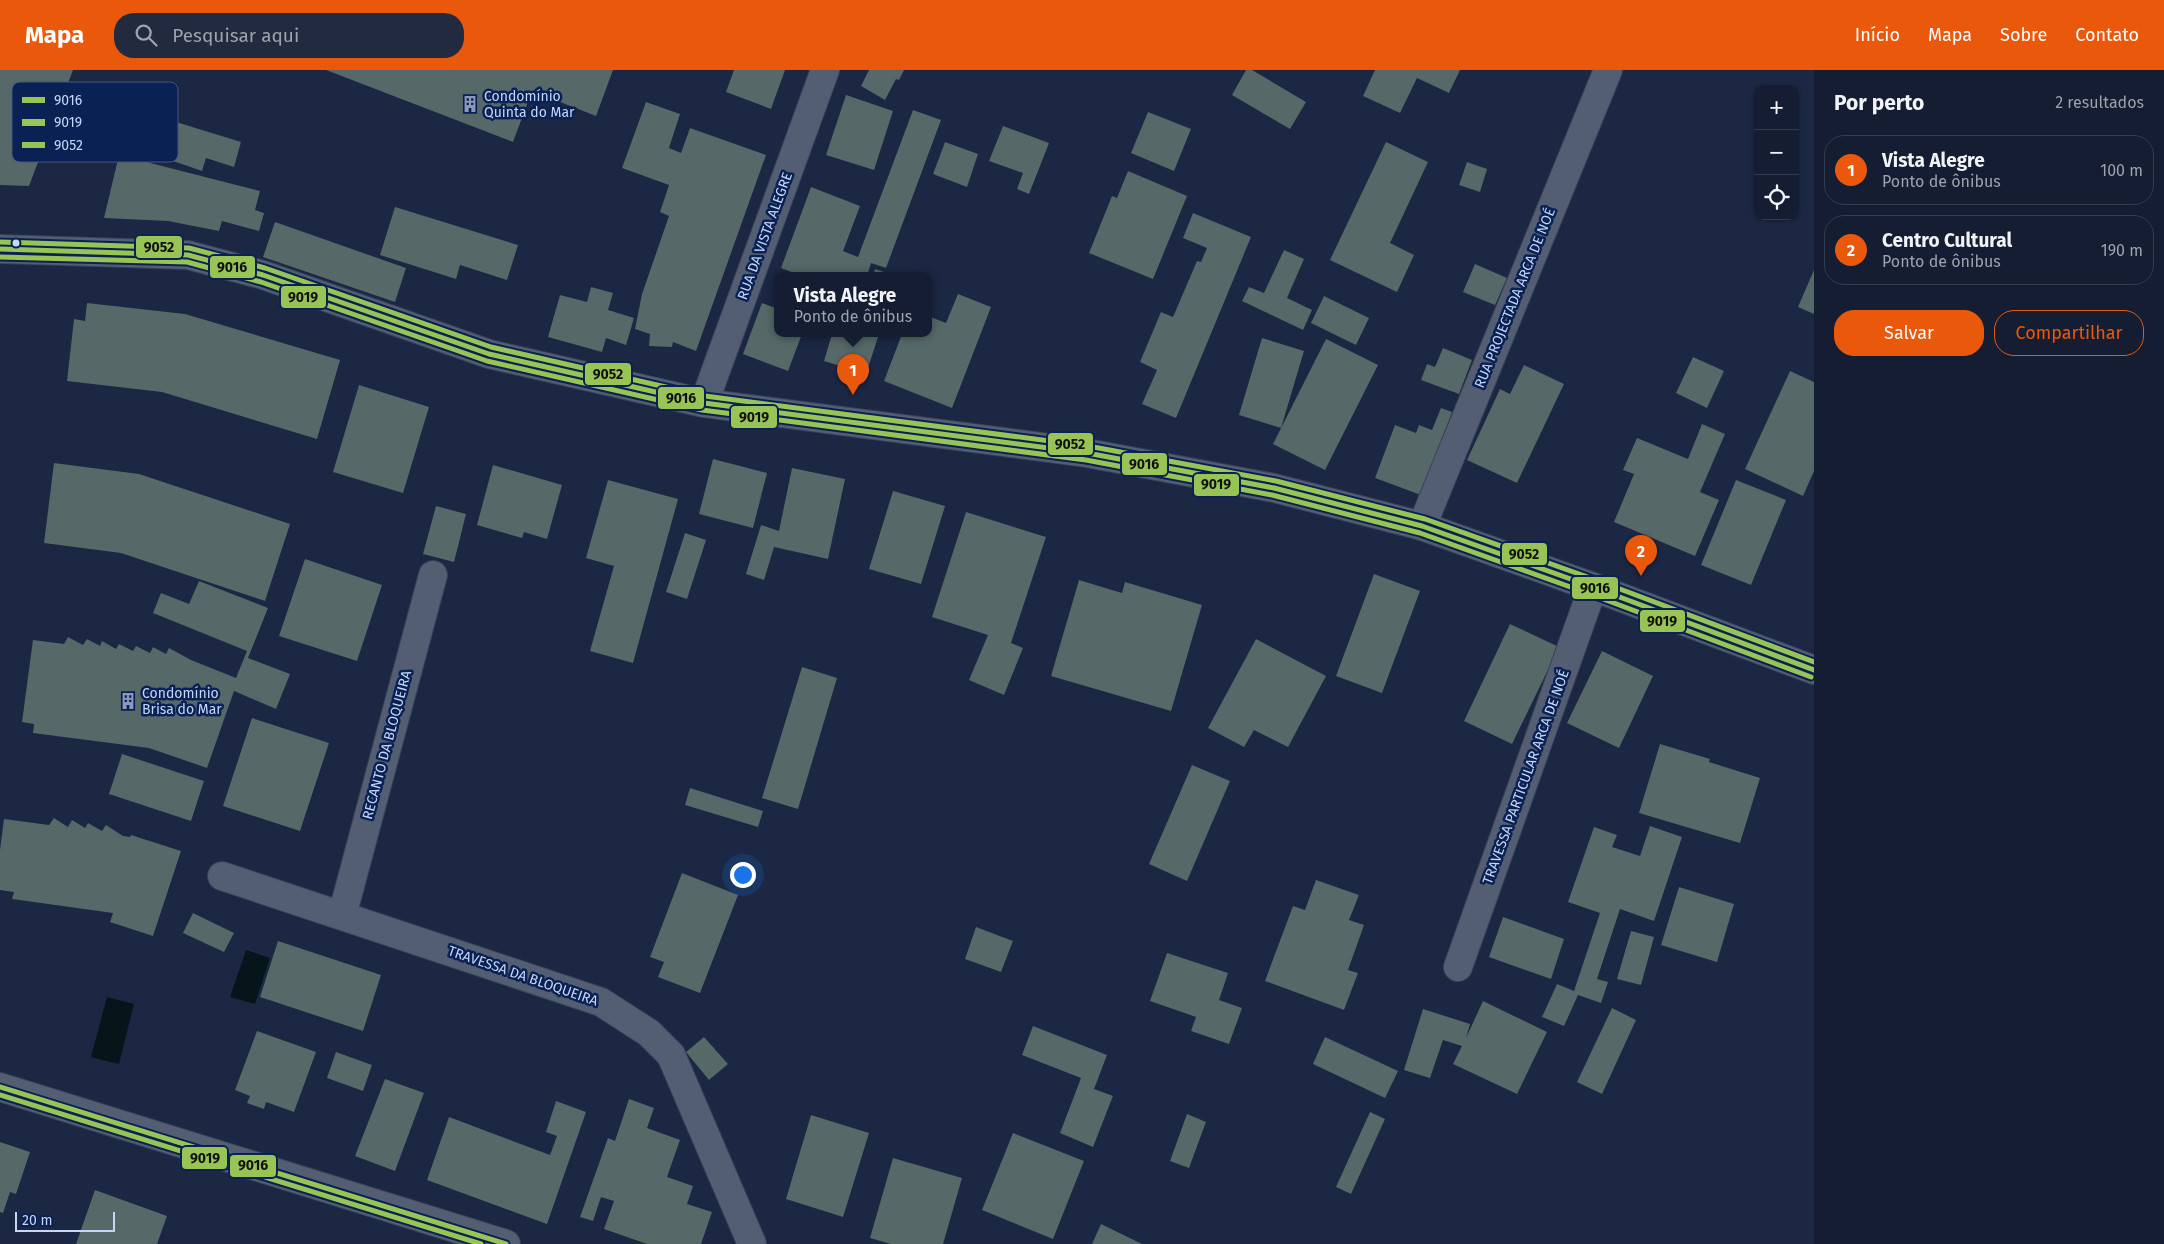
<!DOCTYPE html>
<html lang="pt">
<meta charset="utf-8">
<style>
:root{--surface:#141d32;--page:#212a3e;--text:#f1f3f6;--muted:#9da2ac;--line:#333b4d;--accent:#ea580c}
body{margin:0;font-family:"Fira Sans",sans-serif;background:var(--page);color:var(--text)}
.controls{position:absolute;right:15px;top:15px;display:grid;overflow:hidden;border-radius:10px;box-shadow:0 1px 4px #0004}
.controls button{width:45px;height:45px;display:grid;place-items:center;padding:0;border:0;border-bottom:1px solid var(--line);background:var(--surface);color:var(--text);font:25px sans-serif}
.scale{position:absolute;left:15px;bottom:12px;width:100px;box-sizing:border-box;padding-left:5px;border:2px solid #c5d6f7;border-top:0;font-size:14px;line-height:18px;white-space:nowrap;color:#c5d6f7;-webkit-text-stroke:4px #0a2154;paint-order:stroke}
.you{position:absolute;left:742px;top:804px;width:18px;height:18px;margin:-12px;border:4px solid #fff;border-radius:50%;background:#1a73e8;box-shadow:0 0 0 8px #1a73e833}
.badge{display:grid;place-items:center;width:32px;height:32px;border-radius:50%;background:var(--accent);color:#fff;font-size:16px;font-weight:700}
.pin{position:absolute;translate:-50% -41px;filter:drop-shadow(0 1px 2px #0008)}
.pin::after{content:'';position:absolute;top:26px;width:18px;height:15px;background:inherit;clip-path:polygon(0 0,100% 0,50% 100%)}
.popup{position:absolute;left:774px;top:202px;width:158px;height:65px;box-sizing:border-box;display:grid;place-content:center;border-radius:10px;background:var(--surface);filter:drop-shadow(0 1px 4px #0005);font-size:16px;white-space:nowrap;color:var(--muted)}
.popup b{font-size:19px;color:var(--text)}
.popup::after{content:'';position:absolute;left:50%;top:100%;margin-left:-10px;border:10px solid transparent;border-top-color:var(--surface)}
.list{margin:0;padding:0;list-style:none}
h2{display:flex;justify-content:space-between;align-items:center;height:65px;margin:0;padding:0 20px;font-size:21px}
h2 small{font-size:16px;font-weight:400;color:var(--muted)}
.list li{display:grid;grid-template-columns:32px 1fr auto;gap:15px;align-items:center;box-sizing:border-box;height:70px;margin:0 10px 10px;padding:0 10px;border:1px solid var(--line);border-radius:20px}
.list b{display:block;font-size:19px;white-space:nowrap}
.list p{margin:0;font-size:16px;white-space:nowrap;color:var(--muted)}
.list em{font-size:16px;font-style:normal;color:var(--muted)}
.actions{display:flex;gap:10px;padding:15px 20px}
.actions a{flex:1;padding:11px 0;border:1px solid var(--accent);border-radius:20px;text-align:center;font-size:18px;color:var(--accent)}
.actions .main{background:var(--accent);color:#fff}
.icon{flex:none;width:28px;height:28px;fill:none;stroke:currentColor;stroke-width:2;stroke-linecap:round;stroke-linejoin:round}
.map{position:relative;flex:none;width:1814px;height:1174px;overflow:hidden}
header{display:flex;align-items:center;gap:30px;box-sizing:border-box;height:70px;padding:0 25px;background:var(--accent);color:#fff}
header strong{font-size:24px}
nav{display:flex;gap:28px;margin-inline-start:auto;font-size:18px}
.search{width:350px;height:45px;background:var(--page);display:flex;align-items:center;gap:12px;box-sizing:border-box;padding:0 18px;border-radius:20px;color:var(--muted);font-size:19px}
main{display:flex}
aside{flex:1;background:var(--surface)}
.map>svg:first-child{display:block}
</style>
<header>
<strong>Mapa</strong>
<div class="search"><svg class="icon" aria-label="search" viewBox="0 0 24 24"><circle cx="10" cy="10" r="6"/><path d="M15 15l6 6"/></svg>Pesquisar aqui</div>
<nav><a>Início</a><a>Mapa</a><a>Sobre</a><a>Contato</a></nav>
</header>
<main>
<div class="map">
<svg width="1814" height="1174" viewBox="0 0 1814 1174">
<rect width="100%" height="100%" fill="#1b2743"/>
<path fill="#051519" d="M 246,880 L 270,888 L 255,934 L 230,927 Z
M 107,927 L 134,934 L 119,994 L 91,987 Z"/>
<path fill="#566867" d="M 0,0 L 73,0 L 29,116 L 0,115 Z
M 326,0 L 613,0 L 596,46 L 532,21 L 513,72 Z
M 734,0 L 785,0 L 771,39 L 726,22 Z
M 869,0 L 904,0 L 899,10 L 896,9 L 885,30 L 861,16 Z
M 1246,0 L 1252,0 L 1306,32 L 1290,59 L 1232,25 Z
M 1375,0 L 1460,0 L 1449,23 L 1417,8 L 1400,43 L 1363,26 Z
M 846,25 L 893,41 L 874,100 L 826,85 Z
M 646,32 L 680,44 L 669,78 L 681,83 L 690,58 L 766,85 L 696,281 L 673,272 L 672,277 L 649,276 L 650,264 L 635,259 L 642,224 L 669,146 L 660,142 L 669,115 L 622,98 Z
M 134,39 L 241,72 L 234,97 L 206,88 L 202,101 L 124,74 Z
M 913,40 L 941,50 L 886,198 L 871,193 L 867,206 L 802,206 L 781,198 L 811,117 L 860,136 L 843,181 L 858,187 Z
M 1148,42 L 1191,59 L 1174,101 L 1131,83 Z
M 1003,56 L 1049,73 L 1029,124 L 1017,119 L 1023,103 L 989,91 Z
M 945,72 L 978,84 L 967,117 L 933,104 Z
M 1386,72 L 1428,92 L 1390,173 L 1414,185 L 1397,222 L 1330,190 Z
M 119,85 L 260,121 L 255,140 L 264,143 L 259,161 L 222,151 L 219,161 L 168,151 L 104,148 Z
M 1467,92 L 1487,99 L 1480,122 L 1459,115 Z
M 1128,101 L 1187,126 L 1153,209 L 1089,183 L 1112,126 L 1117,128 Z
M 395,137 L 518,175 L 507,210 L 460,195 L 456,209 L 380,185 Z
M 1193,143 L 1251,167 L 1176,348 L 1142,334 L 1157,300 L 1140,292 L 1161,242 L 1173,247 L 1197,191 L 1201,192 L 1207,178 L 1183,168 Z
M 275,152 L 406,198 L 395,232 L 263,187 Z
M 1284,180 L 1304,189 L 1287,228 L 1312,240 L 1303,260 L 1242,231 L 1249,217 L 1264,223 Z
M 1475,194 L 1507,208 L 1495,235 L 1463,222 Z
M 875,199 L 896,206 L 873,206 Z
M 1814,200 L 1814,244 L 1798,237 Z
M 591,217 L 613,223 L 608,240 L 634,248 L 626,275 L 606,268 L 602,282 L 548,267 L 560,225 L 587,232 Z
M 958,224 L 991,237 L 952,338 L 884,311 L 902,264 L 928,264 L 928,246 L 946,253 Z
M 1324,226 L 1369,248 L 1356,275 L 1311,253 Z
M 87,233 L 185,244 L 340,290 L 317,369 L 162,322 L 67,311 L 74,249 L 85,251 Z
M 762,233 L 778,239 L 778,264 L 802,264 L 788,301 L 743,284 Z
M 832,264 L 879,264 L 866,304 L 824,291 Z
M 1262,268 L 1304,281 L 1281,358 L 1239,345 Z
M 1326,269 L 1378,295 L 1325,400 L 1273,374 Z
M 1443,278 L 1472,290 L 1459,324 L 1421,310 L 1427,294 L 1435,297 Z
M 1693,287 L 1724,301 L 1707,338 L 1676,323 Z
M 1524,295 L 1564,314 L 1517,413 L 1467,390 L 1500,319 L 1510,324 Z
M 1790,301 L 1814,312 L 1814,401 L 1803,426 L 1745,399 Z
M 359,315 L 429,337 L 403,423 L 333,402 Z
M 1441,338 L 1452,342 L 1421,425 L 1375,408 L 1395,355 L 1416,363 L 1419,355 L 1432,360 Z
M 1702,354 L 1725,364 L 1700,422 L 1719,430 L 1695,486 L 1614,452 L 1634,404 L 1623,400 L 1637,368 L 1688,389 Z
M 713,389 L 767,403 L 753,458 L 699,444 Z
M 54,393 L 139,404 L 290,454 L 265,531 L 121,483 L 44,473 Z
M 493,395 L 562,415 L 547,469 L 524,462 L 522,468 L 477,455 Z
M 792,398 L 845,409 L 828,489 L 774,477 L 764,510 L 746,504 L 761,455 L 779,461 Z
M 608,410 L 678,429 L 633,593 L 590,581 L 614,496 L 586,488 Z
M 1736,410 L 1786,430 L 1751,515 L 1701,495 Z
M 893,421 L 945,436 L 921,514 L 869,499 Z
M 436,436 L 466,444 L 454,492 L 423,484 Z
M 966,442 L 1046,467 L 1011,573 L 1023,578 L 1004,625 L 969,610 L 988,565 L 932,547 Z
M 685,463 L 706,470 L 687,529 L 666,522 Z
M 305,489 L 382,515 L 357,591 L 279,566 Z
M 1374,504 L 1420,521 L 1382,623 L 1336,606 Z
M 1079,510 L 1122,523 L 1125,512 L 1202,535 L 1171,641 L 1051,606 Z
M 199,511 L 268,538 L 248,588 L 290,604 L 276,639 L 234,621 L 207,698 L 149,678 L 33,663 L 34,654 L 22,652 L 33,570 L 64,574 L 68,567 L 83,575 L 87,569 L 100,576 L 102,571 L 116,579 L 119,574 L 133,581 L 136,576 L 150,583 L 153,577 L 166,584 L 169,578 L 191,590 L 236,608 L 247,581 L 153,543 L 161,523 L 189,534 Z
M 1510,554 L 1559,577 L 1512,674 L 1464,651 Z
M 1256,569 L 1326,606 L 1288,677 L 1254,660 L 1244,677 L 1208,658 Z
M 1602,581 L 1653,606 L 1619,678 L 1567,653 Z
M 802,597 L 837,608 L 798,739 L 762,728 Z
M 252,648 L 329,673 L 300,761 L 223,736 Z
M 1660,674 L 1710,689 L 1709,692 L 1760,708 L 1740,773 L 1639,743 Z
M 122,684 L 204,711 L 191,751 L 109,724 Z
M 1192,695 L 1230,711 L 1187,811 L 1149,794 Z
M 690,718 L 763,741 L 758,757 L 685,735 Z
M 54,748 L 68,757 L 72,750 L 85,758 L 88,753 L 102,761 L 106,755 L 123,766 L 130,767 L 131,765 L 181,781 L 153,866 L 110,852 L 113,843 L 12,829 L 14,822 L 0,820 L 0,780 L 4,749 L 49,755 Z
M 1650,756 L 1682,767 L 1654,851 L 1620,839 L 1597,909 L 1608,912 L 1601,933 L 1578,925 L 1564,956 L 1542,947 L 1557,914 L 1574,921 L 1600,843 L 1568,832 L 1594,757 L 1617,765 L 1612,777 L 1640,786 Z
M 682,803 L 738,825 L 700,923 L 658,907 L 664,892 L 650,887 Z
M 1316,810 L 1359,825 L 1349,850 L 1364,855 L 1348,900 L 1358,903 L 1344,940 L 1265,911 L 1293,836 L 1305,840 Z
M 1679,817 L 1734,834 L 1717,892 L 1661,875 Z
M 193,843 L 234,863 L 224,882 L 183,863 Z
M 1503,847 L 1564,869 L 1551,909 L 1489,887 Z
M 976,857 L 1013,871 L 1001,902 L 965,889 Z
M 1631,861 L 1654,867 L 1641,915 L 1617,909 Z
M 278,871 L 381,905 L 363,961 L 260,927 Z
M 1167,883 L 1228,903 L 1219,930 L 1242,938 L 1229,974 L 1191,961 L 1196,947 L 1150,931 Z
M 1483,931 L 1547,962 L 1517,1024 L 1453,994 L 1462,976 L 1443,970 L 1430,1008 L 1404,1000 L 1423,939 L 1470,954 L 1466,968 Z
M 1612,938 L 1636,950 L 1602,1024 L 1577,1012 Z
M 1033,956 L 1107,985 L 1094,1019 L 1113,1026 L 1093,1077 L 1060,1063 L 1081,1008 L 1022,985 Z
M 257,961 L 316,982 L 294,1042 L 266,1032 L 264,1039 L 247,1033 L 250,1026 L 235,1020 Z
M 704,967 L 728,994 L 709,1010 L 686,982 Z
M 1325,967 L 1398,1001 L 1385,1028 L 1313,994 Z
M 336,982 L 372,995 L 363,1021 L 327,1008 Z
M 385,1009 L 424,1023 L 395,1101 L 355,1086 Z
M 629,1029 L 654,1038 L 647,1058 L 680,1070 L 667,1107 L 693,1116 L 687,1134 L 712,1142 L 701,1174 L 647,1174 L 604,1159 L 614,1131 L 601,1127 L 593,1151 L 580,1147 L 608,1068 L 615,1071 Z
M 556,1031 L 586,1042 L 547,1154 L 427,1110 L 449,1047 L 550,1085 L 557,1066 L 546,1062 Z
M 1370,1042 L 1385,1049 L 1351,1124 L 1336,1117 Z
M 1187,1044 L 1206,1052 L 1189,1098 L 1170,1091 Z
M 811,1045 L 869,1063 L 843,1147 L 786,1129 Z
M 1013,1063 L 1084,1091 L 1053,1169 L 982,1140 Z
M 0,1072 L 30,1082 L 16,1124 L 10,1122 L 3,1143 L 0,1142 Z
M 893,1088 L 962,1108 L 943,1174 L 891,1174 L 870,1168 Z
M 95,1120 L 167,1146 L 157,1174 L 76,1174 Z
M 1101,1154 L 1142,1174 L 1092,1174 Z"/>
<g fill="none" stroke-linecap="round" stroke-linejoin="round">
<g stroke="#394259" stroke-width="30">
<path id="minor" d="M 0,179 L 188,185 L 263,205 L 489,284 L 704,333 L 1087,383 L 1274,418 L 1422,456 L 1593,517 L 1814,600
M 704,333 L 825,0
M 1422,456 L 1608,0
M 222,806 L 601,932 L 649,963 L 671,985 L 752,1174
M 342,846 L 433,505
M 1458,897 L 1593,517
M 0,1017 L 506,1174"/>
</g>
<use href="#minor" stroke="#545e73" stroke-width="28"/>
<g stroke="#0a2154" stroke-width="9">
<path id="bus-1" d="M 0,179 L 188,185 L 263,205 L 489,284 L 704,333 L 1087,383 L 1274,418 L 1422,456 L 1593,517 L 1814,600
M 0,1017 L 506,1174"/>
</g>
<g stroke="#0a2154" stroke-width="9">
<path id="bus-2" d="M 0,187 L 187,192 L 261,212 L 487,291 L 702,340 L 1086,390 L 1272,425 L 1420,463 L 1590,524 L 1811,607
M 0,1025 L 481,1174"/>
</g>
<g stroke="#0a2154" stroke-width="9">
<path id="bus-3" d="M 0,172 L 189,178 L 265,198 L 491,277 L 705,326 L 1088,376 L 1276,411 L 1425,449 L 1596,510 L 1814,592"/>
</g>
<use href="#bus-1" stroke="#98c455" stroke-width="5"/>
<use href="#bus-2" stroke="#98c455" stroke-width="5"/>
<use href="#bus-3" stroke="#98c455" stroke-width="5"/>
</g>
<defs>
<g id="building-bare" transform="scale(1.35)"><path d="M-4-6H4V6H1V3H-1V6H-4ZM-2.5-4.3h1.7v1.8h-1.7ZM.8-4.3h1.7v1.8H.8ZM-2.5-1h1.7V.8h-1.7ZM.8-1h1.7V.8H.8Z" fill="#8a99b8" stroke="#0a2154" stroke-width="2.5" paint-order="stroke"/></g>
</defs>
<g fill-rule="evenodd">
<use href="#building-bare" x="470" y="34"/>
<use href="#building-bare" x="128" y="631"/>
</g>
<circle fill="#c5d6f7" stroke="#0a2154" stroke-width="2" cx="16" cy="173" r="4.5"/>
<g text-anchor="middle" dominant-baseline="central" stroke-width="5" stroke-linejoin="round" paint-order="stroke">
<g font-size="14" fill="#c5d6f7" stroke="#0a2154" text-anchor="start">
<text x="484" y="26">Condomínio<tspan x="484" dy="16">Quinta do Mar</tspan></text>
<text x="142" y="623">Condomínio<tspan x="142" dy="16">Brisa do Mar</tspan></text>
</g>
<g font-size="14" fill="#c5d6f7" stroke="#0a2154">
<text transform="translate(765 166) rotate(-70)">RUA DA VISTA ALEGRE</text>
<text transform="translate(1515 228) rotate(-68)">RUA PROJECTADA ARCA DE NOÉ</text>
<text transform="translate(387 675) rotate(-75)">RECANTO DA BLOQUEIRA</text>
<text transform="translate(1526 707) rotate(-70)">TRAVESSA PARTICULAR ARCA DE NOÉ</text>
<text transform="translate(523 906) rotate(19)">TRAVESSA DA BLOQUEIRA</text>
</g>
</g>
<rect x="12" y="12" width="166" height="80" rx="8" fill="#0a2154" stroke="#425785" stroke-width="1"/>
<rect x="22" y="27" width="23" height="6" fill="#98c455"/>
<rect x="22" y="49" width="23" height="7" fill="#98c455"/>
<rect x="22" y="72" width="23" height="6" fill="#98c455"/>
<g font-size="14" fill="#c5d6f7">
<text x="54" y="35">9016</text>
<text x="54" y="57">9019</text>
<text x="54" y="80">9052</text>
</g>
<g stroke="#0a2154" stroke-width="2">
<rect x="135" y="165" width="48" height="24" rx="5" fill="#98c455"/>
<rect x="209" y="185" width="47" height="24" rx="5" fill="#98c455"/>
<rect x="280" y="215" width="47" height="24" rx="5" fill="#98c455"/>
<rect x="584" y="292" width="48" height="24" rx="5" fill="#98c455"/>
<rect x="657" y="316" width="48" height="24" rx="5" fill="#98c455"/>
<rect x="730" y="335" width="48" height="24" rx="5" fill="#98c455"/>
<rect x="1047" y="362" width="47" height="24" rx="5" fill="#98c455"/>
<rect x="1121" y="382" width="47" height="24" rx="5" fill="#98c455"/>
<rect x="1193" y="403" width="47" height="24" rx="5" fill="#98c455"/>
<rect x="1501" y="472" width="47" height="24" rx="5" fill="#98c455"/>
<rect x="1571" y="506" width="48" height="24" rx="5" fill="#98c455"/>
<rect x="1639" y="539" width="47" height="24" rx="5" fill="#98c455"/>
<rect x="181" y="1076" width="47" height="24" rx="5" fill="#98c455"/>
<rect x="229" y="1084" width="48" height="24" rx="5" fill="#98c455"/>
</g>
<g font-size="14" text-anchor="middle" font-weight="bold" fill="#111">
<text x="159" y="182">9052</text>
<text x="232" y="202">9016</text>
<text x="303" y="232">9019</text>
<text x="608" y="309">9052</text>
<text x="681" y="333">9016</text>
<text x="754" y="352">9019</text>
<text x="1070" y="379">9052</text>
<text x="1144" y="399">9016</text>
<text x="1216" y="419">9019</text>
<text x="1524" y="489">9052</text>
<text x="1595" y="523">9016</text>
<text x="1662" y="556">9019</text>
<text x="205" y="1093">9019</text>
<text x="253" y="1100">9016</text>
</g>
</svg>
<div class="controls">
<button>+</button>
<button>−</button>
<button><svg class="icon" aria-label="locate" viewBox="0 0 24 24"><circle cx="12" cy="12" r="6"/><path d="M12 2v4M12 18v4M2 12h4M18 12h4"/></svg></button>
</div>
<div class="scale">20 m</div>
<div class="you"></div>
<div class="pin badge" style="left:853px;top:325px">1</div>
<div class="popup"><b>Vista Alegre</b>Ponto de ônibus</div>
<div class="pin badge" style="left:1641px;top:506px">2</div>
</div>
<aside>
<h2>Por perto<small>2 resultados</small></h2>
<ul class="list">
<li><span class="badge">1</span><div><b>Vista Alegre</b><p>Ponto de ônibus</p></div><em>100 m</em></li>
<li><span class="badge">2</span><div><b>Centro Cultural</b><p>Ponto de ônibus</p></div><em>190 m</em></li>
</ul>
<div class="actions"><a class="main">Salvar</a><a>Compartilhar</a></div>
</aside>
</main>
